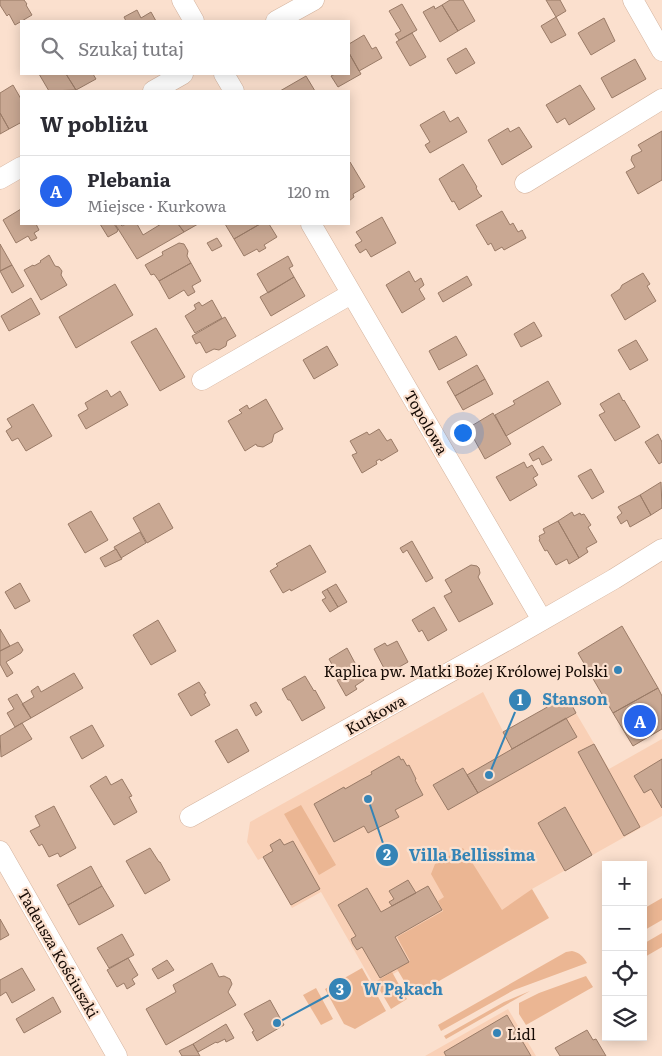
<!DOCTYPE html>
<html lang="pl">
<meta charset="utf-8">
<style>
:root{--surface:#fff;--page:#f7f7f7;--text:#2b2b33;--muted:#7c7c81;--line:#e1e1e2;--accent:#2563eb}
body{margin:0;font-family:Literata,serif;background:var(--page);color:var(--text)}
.controls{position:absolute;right:15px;bottom:15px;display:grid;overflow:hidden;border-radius:0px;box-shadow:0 2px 12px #0003}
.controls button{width:45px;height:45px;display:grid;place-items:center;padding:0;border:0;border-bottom:1px solid var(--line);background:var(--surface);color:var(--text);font:25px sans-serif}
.you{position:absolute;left:462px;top:432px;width:18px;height:18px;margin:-12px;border:4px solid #fff;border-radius:50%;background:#1a73e8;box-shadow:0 0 0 8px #1a73e833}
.badge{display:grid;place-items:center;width:32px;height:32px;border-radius:50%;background:var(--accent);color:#fff;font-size:16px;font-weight:700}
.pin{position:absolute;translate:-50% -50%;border:2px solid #fff;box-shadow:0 1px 5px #0006}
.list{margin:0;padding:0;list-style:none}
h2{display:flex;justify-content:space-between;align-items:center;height:65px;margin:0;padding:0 20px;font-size:21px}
h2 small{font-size:16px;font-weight:400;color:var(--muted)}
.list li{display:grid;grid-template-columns:32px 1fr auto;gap:15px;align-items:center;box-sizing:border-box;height:70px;padding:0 20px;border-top:1px solid var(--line)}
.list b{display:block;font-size:19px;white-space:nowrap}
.list p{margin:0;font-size:16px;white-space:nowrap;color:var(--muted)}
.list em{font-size:16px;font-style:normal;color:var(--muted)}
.icon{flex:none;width:28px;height:28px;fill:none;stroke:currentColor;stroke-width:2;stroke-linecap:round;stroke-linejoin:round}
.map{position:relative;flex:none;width:662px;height:1056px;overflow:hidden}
.search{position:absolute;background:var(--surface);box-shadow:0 2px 12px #0003;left:20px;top:20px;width:330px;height:55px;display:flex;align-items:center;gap:12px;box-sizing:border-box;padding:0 18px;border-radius:0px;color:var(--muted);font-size:19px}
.panel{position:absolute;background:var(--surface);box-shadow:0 2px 12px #0003;left:20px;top:90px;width:330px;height:135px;border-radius:0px}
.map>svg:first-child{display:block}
</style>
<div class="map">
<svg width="662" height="1056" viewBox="0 0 662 1056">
<rect width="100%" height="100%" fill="#fbe0ce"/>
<path fill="#f9d0b6" d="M 483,692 L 512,749 L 576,713 L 609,769 L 662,739 L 662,816 L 532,889 L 503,911 L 374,985 L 321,892 L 292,908 L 264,857 L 258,860 L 247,842 L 250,822 Z
M 508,1009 L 536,1056 L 425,1056 Z"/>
<path fill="#ebb693" d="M 301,805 L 336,865 L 319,875 L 284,814 Z
M 463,848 L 502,910 L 532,889 L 549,918 L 413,996 L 397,969 L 410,961 L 397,937 L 443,911 L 438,901 L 444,897 L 431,874 L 435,864 Z
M 662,898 L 662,920 L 643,931 L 643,909 Z
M 662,933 L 662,947 L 643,958 L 643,944 Z
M 572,951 C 580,953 583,956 587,963 L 514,990 L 441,1031 L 438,1025 L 566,952 Z
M 362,968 L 386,1011 L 355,1029 L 344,1024 L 325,989 Z
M 392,972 L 407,999 L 391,1009 L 375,982 Z
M 586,976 L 593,987 L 526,1025 L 519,1014 L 519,1003 L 539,993 Z
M 316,988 L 333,1019 L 321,1025 L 303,995 Z
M 530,991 L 446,1039 L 444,1036 L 504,1002 Z"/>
<path fill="#c9a893" stroke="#9a7b67" d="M 0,0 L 24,0 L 27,4 L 26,5 L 32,15 L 15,25 L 9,14 L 7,16 L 0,5 Z
M 450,0 L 463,0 L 475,21 L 458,31 L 442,5 Z
M 546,0 L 560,0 L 566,11 L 556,17 Z
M 402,4 L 417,30 L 399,40 L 395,34 L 401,31 L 389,11 Z
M 442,5 L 458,31 L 440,42 L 423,12 L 434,6 L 435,9 Z
M 137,10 L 141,18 L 151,12 L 156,21 L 126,21 L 124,17 Z
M 556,17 L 566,35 L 551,43 L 541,26 Z
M 604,18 L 615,41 L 591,55 L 578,33 Z
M 412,33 L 426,57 L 410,66 L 396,42 Z
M 364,35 L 372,49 L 376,47 L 382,58 L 359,71 L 349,53 L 349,44 Z
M 466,48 L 475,63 L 456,74 L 447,59 Z
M 349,53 L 361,74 L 338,87 L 331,76 L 335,74 L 349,74 Z
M 635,59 L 646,79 L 612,98 L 601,78 Z
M 39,74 L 66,74 L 76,90 L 49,91 Z
M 66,74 L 93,74 L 96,79 L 76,90 Z
M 306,76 L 315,91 L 280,91 Z
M 13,85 L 21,99 L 21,125 L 20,123 L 9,129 L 0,113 L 0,93 Z
M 580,85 L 595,109 L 569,125 L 565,118 L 557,123 L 546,105 Z
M 444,111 L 450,122 L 458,117 L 467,132 L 430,153 L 425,145 L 430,142 L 420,125 Z
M 0,113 L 9,129 L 0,134 Z
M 519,127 L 532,147 L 502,165 L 488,140 L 508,128 L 510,132 Z
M 662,131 L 662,180 L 638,194 L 626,172 L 635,167 L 631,160 L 632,156 L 642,151 L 638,145 Z
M 350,162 L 365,187 L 353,194 L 354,197 L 349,201 L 349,163 Z
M 463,164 L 477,187 L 476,188 L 480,195 L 481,195 L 482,196 L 459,210 L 454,201 L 452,202 L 439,179 Z
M 21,209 L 21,224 L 36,224 L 39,230 L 34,233 L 37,238 L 31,241 L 28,236 L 16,243 L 3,220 Z
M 502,211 L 510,225 L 513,223 L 518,232 L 522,230 L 526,238 L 504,250 L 502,247 L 495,251 L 491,243 L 488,245 L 476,225 Z
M 382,217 L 396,243 L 371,257 L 366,249 L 360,253 L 355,245 L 362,241 L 356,232 Z
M 100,224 L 114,224 L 118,230 L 117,232 L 108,237 Z
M 115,224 L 120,224 L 122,226 L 126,224 L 137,224 L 143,235 L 161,224 L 178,224 L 184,232 L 137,259 Z
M 178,224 L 198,224 L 184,232 Z
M 225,224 L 260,224 L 234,239 Z
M 260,224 L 269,224 L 277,237 L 264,245 L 266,248 L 259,252 L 257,249 L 244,256 L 234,239 Z
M 217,238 L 222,246 L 212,251 L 207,243 Z
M 179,243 L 184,244 L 188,251 L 187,256 L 191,263 L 159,281 L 154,274 L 151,275 L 145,265 L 163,255 L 162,252 Z
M 0,244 L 12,265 L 0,271 Z
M 49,255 L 55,266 L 59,267 L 62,271 L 61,275 L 67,285 L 41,300 L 24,270 L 33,265 L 34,266 L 41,262 L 40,261 Z
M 288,256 L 293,266 L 289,268 L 294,277 L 268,293 L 257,274 Z
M 191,263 L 201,281 L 192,286 L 195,292 L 188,296 L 184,290 L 169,299 L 159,281 Z
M 12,265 L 24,286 L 12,293 L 0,271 Z
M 409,271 L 415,282 L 421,278 L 424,285 L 419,289 L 425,299 L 402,313 L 386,285 Z
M 643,273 L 650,284 L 647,286 L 656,301 L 625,320 L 611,295 L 620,289 L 622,285 Z
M 467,276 L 472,285 L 443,302 L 438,293 Z
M 294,277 L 305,296 L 271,316 L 260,297 Z
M 115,284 L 133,315 L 76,348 L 59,317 Z
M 31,298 L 40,314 L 9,331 L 1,316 Z
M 212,300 L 222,318 L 195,333 L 185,316 L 196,309 L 194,305 L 199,302 L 202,306 Z
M 225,317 L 236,336 L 227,341 L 226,346 L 219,350 L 214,349 L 206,353 L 200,342 L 196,344 L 192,336 Z
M 534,322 L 542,336 L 521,347 L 514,334 Z
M 156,328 L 185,377 L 160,391 L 131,342 Z
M 456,336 L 467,355 L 439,370 L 429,351 Z
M 636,340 L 648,360 L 630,370 L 618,350 Z
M 327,346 L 338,365 L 314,379 L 303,360 Z
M 477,365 L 485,379 L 455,396 L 447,382 Z
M 485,379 L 493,394 L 463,410 L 455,396 Z
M 548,381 L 561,404 L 506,436 L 495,415 L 515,404 L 513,401 Z
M 107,390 L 111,397 L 120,391 L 128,405 L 86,429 L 78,415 L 88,409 L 85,403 Z
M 619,393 L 623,401 L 624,400 L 640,427 L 615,441 L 599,415 L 605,412 L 600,404 Z
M 266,399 L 283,429 L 274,434 L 272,442 L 263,447 L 257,446 L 256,444 L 245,451 L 228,421 L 242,413 L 239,410 L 247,405 L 249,409 Z
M 33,404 L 52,436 L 26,451 L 18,438 L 12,441 L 6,431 L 12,427 L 7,419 Z
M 493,413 L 511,444 L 485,459 L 468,428 Z
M 379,429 L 387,441 L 391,439 L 398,451 L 381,461 L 380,459 L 376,461 L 377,464 L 362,473 L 352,455 L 357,453 L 350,441 L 367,432 L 369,435 Z
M 658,434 L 662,442 L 662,462 L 659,464 L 645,442 Z
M 543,446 L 552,460 L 542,465 L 539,458 L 533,461 L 529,454 Z
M 524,462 L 527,468 L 532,465 L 538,475 L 533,478 L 537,485 L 510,501 L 496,477 Z
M 591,469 L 604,492 L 592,499 L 578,476 Z
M 661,482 L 662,508 L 651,515 L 640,495 Z
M 640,495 L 651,515 L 630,527 L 627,520 L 621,524 L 617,517 L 622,513 L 618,507 Z
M 159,503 L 173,528 L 147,543 L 133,518 Z
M 91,511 L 108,540 L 85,553 L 68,524 Z
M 572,512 L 574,516 L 580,513 L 581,515 L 584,514 L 591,525 L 588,527 L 597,542 L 586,548 L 588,552 L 579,558 L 558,521 Z
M 558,521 L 579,558 L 569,564 L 567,559 L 556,565 L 547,550 L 545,551 L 539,540 L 540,539 L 539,536 L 545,533 L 543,529 Z
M 140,532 L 146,543 L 121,558 L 116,549 L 115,549 L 114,547 Z
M 412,541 L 433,578 L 426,582 L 407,550 L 403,553 L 400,548 Z
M 310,545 L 326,572 L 291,591 L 290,589 L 283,593 L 270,571 L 278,566 L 276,564 Z
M 116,549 L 122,559 L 105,567 L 100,558 Z
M 471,565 L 477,566 L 479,568 L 480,573 L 478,577 L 493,604 L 459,622 L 444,596 L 452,592 L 445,580 Z
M 20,583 L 30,601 L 15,609 L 5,592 Z
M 336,584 L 347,602 L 338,607 L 327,589 Z
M 327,589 L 338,607 L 330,612 L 322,600 L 326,598 L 322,592 Z
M 434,607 L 447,630 L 428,641 L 422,630 L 419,632 L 412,620 Z
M 158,620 L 176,651 L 151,665 L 133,635 Z
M 622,626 L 658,688 L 613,713 L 578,653 Z
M 0,629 L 10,646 L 0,651 Z
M 397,641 L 408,662 L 387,674 L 374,649 L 385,643 L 387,646 Z
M 18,642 L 23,650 L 21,653 L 6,662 L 13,673 L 7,677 L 0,664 L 0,651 Z
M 347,648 L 364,680 L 355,686 L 357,689 L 346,696 L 337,680 L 340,679 L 329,659 Z
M 74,673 L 83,688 L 31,718 L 22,704 L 34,697 L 31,691 L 38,686 L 41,692 Z
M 305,676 L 314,691 L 315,690 L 325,708 L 302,721 L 290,700 L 288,700 L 282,689 Z
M 199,682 L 206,693 L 204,694 L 210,705 L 191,716 L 178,694 Z
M 658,688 L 662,696 L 662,729 L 633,746 L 613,713 Z
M 17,694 L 31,718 L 15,727 L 7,713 L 14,709 L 8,699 Z
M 567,696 L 576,713 L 512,749 L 503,732 Z
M 256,702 L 262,712 L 256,716 L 250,705 Z
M 566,718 L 577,737 L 478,793 L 467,775 Z
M 22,723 L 32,739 L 1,757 L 0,736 Z
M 92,725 L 104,746 L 82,759 L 70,737 Z
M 237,729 L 249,751 L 228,763 L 215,741 Z
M 594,744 L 640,827 L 624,836 L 578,752 Z
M 399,756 L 401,760 L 403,759 L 407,766 L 409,765 L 416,779 L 415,780 L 423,795 L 395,810 L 399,817 L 368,833 L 364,826 L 334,842 L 314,804 L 344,787 L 345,789 L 359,781 L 372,774 L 371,772 Z
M 662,759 L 662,808 L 651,789 L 644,793 L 634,776 Z
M 463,768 L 478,793 L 448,810 L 433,785 Z
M 106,776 L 111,785 L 122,779 L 132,796 L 129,797 L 137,812 L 114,825 L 90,786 Z
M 54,806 L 76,848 L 60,857 L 58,853 L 49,857 L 42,844 L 39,846 L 30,831 L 40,826 L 35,816 Z
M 565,807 L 592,855 L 565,871 L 538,823 Z
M 280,839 L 284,845 L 293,841 L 320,889 L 291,905 L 263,857 L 273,851 L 270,845 Z
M 150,848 L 159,862 L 160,862 L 170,880 L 145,894 L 126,861 Z
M 91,866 L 102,886 L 68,905 L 57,885 Z
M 408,880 L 416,893 L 392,906 L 389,902 L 394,899 L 389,891 Z
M 102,886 L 114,906 L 79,925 L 68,905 Z
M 428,886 L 442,910 L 395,937 L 409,962 L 380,978 L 362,947 L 357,950 L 353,944 L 351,939 L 356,936 L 338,905 L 367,888 L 381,912 Z
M 0,919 L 9,935 L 0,940 Z
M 122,934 L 134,955 L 109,968 L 97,948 Z
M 128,958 L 138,975 L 132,979 L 135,984 L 127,989 L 124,983 L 117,987 L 107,970 Z
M 167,960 L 174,970 L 158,979 L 152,969 Z
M 212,963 L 219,977 L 224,976 L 230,979 L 232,984 L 228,992 L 236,1005 L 166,1045 L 146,1009 L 176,992 L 173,985 Z
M 22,968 L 35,990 L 12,1003 L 6,992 L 0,996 L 0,980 Z
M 53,997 L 61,1012 L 24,1033 L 16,1019 Z
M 270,1000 L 284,1025 L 257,1041 L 252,1032 L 254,1031 L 244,1014 Z
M 507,1015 L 531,1056 L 446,1056 L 444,1052 Z
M 226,1024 L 234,1038 L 226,1042 L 225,1039 L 217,1043 L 216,1042 L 198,1052 L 193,1044 Z
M 587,1030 L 593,1040 L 596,1039 L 606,1056 L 560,1056 L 555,1048 Z
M 193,1044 L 200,1056 L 182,1056 L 179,1051 Z"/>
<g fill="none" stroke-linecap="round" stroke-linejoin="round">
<g stroke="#d4b39e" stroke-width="21">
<path id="minor" d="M 182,0 L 194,21
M 633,0 L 662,51
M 276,21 L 314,0
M 224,74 L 234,91
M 153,91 L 183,74
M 0,179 L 21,167
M 525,183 L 662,99
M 311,224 L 542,620
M 202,380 L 351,294
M 190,817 L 513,637 L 614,579 L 662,549
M 0,851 L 117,1056"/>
</g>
<use href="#minor" stroke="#fff" stroke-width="20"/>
</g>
<g fill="#3584b6" stroke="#fbe0ce" stroke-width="2">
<circle cx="618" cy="670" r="5"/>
<circle cx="497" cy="1033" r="5"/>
</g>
<g text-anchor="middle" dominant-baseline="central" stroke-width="4.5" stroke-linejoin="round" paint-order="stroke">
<g font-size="15" fill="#150a04" stroke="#fbe0ce">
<text transform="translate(427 422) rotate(60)">Topolowa</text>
<text transform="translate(375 714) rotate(-29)">Kurkowa</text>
<text transform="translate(59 953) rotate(60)">Tadeusza Kościuszki</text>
</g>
<g font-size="15" fill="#150a04" stroke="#fbe0ce" text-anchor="end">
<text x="608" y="670">Kaplica pw. Matki Bożej Królowej Polski</text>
<text x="507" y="1033" text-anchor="start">Lidl</text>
</g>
</g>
<path fill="none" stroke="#3584b6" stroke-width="2" d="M489 775L520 700M368 799L387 855M277 1023L340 989"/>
<g fill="#3584b6" stroke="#fbe0ce" stroke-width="2">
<circle cx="489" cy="775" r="5"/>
<circle cx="368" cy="799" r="5"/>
<circle cx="277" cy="1023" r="5"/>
<circle cx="520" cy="700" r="12"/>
<circle cx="387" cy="855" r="12"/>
<circle cx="340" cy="989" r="12"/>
</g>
<g font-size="15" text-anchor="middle" font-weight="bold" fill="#fff">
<text x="520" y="705">1</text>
<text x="387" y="860">2</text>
<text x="340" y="995">3</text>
</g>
<g font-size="16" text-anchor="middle" font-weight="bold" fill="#3584b6" stroke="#fbe0ce" stroke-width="4.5" stroke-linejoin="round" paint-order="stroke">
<text x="575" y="705">Stanson</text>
<text x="472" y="861">Villa Bellissima</text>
<text x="403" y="995">W Pąkach</text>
</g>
</svg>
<div class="controls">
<button>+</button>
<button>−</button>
<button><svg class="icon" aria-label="locate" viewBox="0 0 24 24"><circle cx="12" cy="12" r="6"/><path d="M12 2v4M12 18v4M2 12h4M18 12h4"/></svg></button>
<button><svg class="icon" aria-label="layers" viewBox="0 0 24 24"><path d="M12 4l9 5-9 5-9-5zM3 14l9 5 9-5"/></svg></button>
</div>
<div class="you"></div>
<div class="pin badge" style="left:640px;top:721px">A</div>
<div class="search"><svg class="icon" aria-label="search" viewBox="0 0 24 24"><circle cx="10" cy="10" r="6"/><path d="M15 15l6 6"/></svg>Szukaj tutaj</div>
<section class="panel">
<h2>W pobliżu<small></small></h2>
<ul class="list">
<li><span class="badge">A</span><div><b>Plebania</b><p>Miejsce · Kurkowa</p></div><em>120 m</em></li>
</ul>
</section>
</div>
